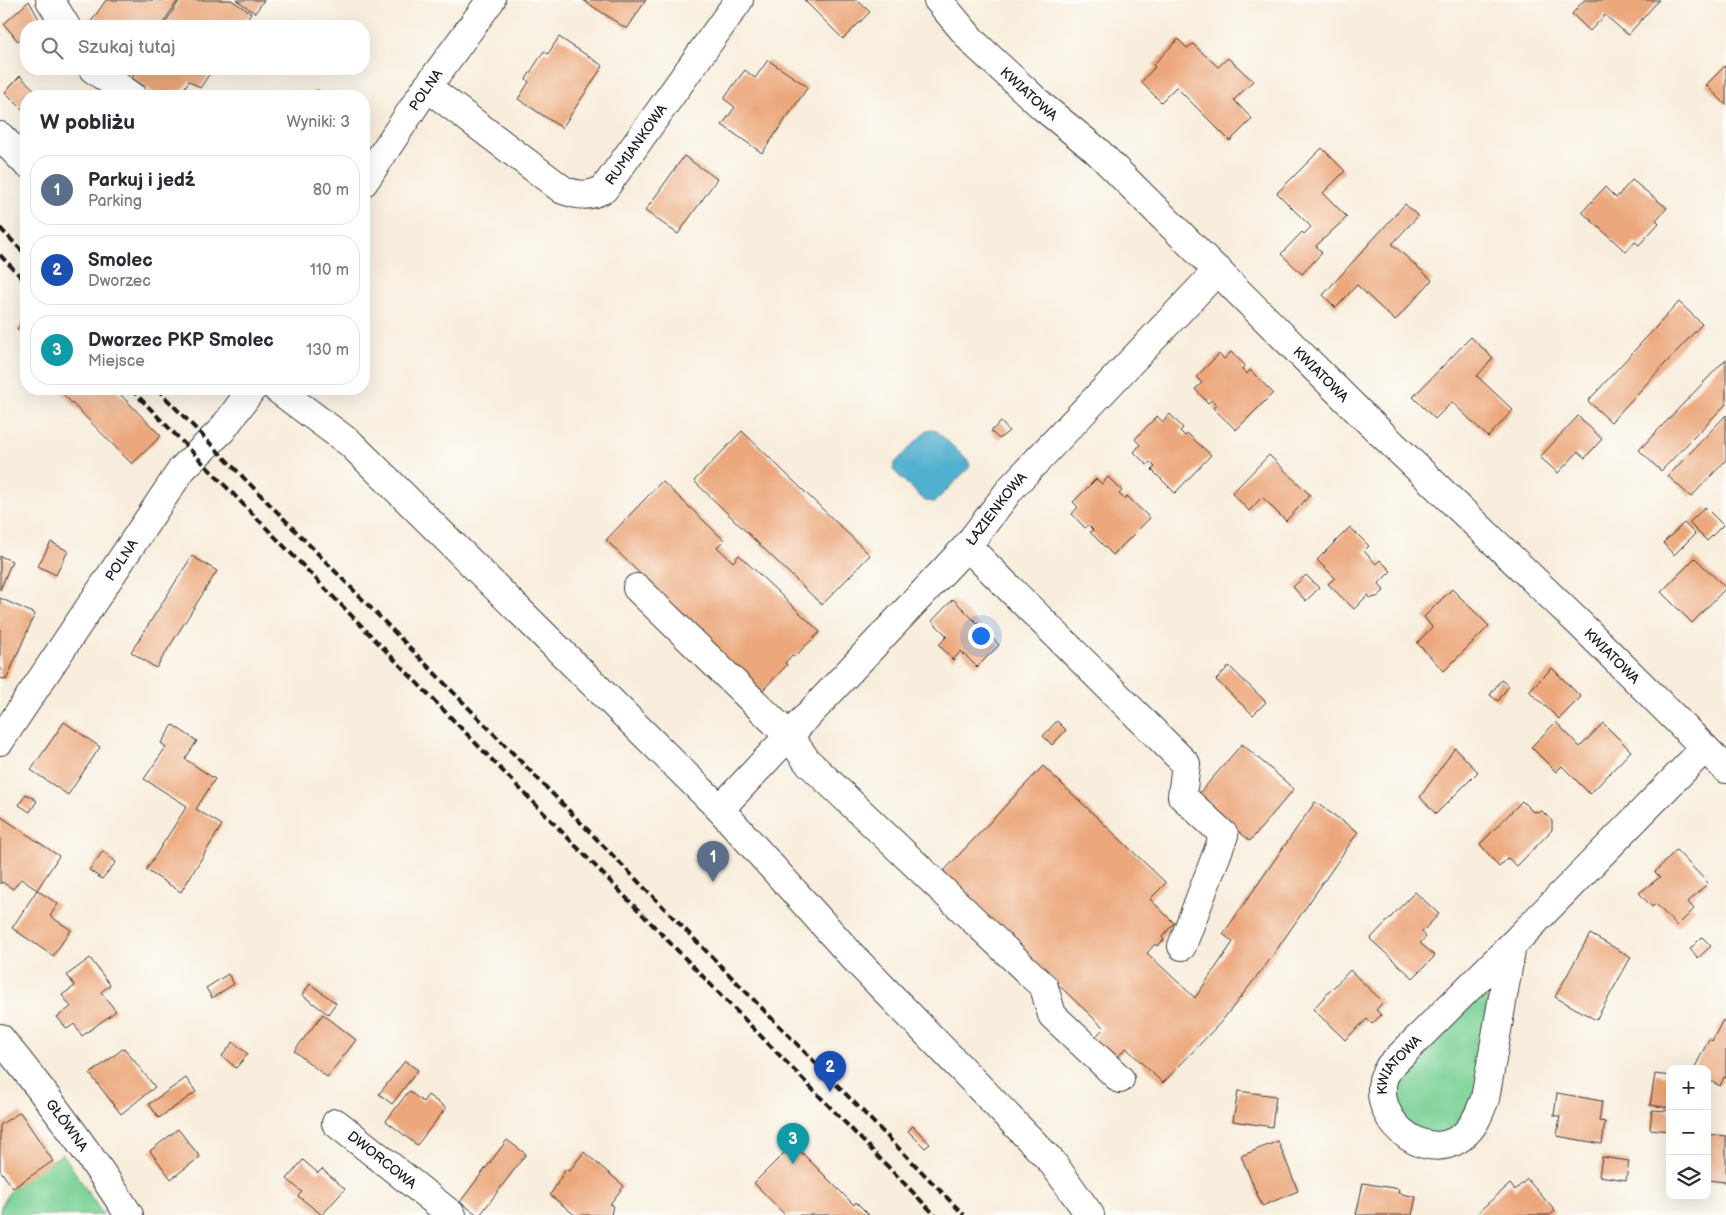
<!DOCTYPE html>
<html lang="pl">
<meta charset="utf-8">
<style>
:root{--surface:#fff;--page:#f7f7f7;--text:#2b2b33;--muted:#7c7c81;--line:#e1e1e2;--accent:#db2777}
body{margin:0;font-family:"Balsamiq Sans",sans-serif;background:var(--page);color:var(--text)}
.controls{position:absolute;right:15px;bottom:15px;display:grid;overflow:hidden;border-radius:10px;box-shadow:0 5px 20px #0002}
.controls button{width:45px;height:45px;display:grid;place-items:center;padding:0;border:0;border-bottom:1px solid var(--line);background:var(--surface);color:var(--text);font:25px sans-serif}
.you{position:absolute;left:980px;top:635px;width:18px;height:18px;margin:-12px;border:4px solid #fff;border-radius:50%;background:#1a73e8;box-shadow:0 0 0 8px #1a73e833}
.badge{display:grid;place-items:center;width:32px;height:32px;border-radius:50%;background:var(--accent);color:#fff;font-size:16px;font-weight:700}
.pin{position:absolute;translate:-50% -41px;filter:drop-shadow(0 1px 2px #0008)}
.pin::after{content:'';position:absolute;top:26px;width:18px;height:15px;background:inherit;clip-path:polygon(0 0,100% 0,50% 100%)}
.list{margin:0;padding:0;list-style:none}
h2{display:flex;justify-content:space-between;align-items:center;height:65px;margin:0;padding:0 20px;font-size:21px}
h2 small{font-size:16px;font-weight:400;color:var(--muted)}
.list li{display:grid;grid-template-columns:32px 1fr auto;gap:15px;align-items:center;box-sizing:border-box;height:70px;margin:0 10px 10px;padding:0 10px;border:1px solid var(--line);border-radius:20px}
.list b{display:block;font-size:19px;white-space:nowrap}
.list p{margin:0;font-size:16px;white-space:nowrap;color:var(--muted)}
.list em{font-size:16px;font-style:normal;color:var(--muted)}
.icon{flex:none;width:28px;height:28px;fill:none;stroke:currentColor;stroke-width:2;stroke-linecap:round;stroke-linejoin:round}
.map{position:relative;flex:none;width:1726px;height:1215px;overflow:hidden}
.search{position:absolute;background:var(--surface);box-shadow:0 5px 20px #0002;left:20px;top:20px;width:350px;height:55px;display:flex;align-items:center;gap:12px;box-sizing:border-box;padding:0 18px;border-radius:20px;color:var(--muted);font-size:19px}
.panel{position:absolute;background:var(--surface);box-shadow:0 5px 20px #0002;left:20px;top:90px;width:350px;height:305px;border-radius:20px}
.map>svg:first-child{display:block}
</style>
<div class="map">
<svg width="1726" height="1215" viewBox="0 0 1726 1215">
<rect width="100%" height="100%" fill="#fdfcf7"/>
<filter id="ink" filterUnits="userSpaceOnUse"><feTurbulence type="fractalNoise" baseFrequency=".02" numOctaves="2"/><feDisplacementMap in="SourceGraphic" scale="10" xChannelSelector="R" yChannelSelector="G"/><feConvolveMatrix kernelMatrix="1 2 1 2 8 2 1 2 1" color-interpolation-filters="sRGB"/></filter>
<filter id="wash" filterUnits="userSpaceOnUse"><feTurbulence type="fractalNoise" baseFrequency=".0096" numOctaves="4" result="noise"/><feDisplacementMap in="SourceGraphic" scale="20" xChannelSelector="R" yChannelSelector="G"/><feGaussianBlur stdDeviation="1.12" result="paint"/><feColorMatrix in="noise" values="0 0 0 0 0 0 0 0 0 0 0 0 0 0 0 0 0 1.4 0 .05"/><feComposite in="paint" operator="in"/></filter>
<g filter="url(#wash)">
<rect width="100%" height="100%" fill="#f8eddc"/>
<path fill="#7ad196" stroke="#4b7659" d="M 1477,992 L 1491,1002 L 1474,1099 L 1464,1122 L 1435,1137 L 1405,1122 L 1394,1094 L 1398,1078 Z
M 63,1154 L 103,1215 L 0,1215 C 0,1187 43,1167 63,1154 Z"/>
<path fill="#51afcf" stroke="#366676" d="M 931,430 L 937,431 L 969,462 L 970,467 L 935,502 L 925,501 L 893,470 L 894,464 L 926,431 Z"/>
<g id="blocks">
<path fill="#eca77b" d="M 106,0 L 178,0 L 161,26 L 88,26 Z
M 180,0 L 231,0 L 251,13 L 242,26 L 163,26 Z
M 236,0 L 264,0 L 255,13 Z
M 583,0 L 646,0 L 627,29 Z
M 804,0 L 857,0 L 870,12 L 843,39 Z
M 1584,0 L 1659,0 L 1628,35 L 1605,15 L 1590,31 L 1572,14 Z
M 29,1 L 40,21 L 34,26 L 26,26 L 26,33 L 18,41 L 4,24 Z
M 559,37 L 603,66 L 562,128 L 518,99 L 529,82 L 526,79 L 544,51 L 548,54 Z
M 1178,39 L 1187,48 L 1193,44 L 1218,67 L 1228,58 L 1253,81 L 1234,100 L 1252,119 L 1230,141 L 1176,87 L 1161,102 L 1141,82 L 1155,67 L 1153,65 Z
M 768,60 L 808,87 L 762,153 L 722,125 L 735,107 L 724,99 L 735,83 L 745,70 L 755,78 Z
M 1726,65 L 1726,105 L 1706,85 Z
M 124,69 L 213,69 L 200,88 L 189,81 L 179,96 L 159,96 L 132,78 L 134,76 Z
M 20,76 L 41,96 L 26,96 L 26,113 L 5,92 Z
M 316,90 L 324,96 L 312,96 Z
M 1322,148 L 1345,171 L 1323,193 L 1347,217 L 1316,246 L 1322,253 L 1302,274 L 1281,254 L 1302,232 L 1304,234 L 1311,227 L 1277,193 Z
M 684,156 L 717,179 L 678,234 L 645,211 Z
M 1632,180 L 1667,208 L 1656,220 L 1659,223 L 1639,245 L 1635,242 L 1626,252 L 1582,212 L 1605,187 L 1616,198 Z
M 1405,204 L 1418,216 L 1392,244 L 1432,280 L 1395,321 L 1357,285 L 1336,308 L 1323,295 Z
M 1679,302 L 1702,324 L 1611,422 L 1588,401 Z
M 26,319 L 26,337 L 17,329 Z
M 1471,337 L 1493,358 L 1477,376 L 1513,410 L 1488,437 L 1452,402 L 1435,419 L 1413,397 Z
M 1231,352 L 1245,365 L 1242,369 L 1247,374 L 1250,370 L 1273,393 L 1236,430 L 1213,408 L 1216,404 L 1212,400 L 1208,403 L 1195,389 L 1202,383 L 1196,377 L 1219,354 L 1224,359 Z
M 1726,359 L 1726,404 L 1661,471 L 1639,450 Z
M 58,389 L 115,389 L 161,436 L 132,464 Z
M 1170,414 L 1183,428 L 1180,431 L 1185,436 L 1188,434 L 1211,455 L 1175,493 L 1152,470 L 1155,467 L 1150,462 L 1147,465 L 1134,452 L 1140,445 L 1135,439 L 1157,416 L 1163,422 Z
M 1726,415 L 1726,460 L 1691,497 L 1668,476 Z
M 1578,416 L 1602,439 L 1585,458 L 1578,452 L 1558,473 L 1540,457 Z
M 1001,422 L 1009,431 L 999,439 L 991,431 Z
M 742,431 L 870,555 L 822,605 L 694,481 Z
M 1269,455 L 1310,495 L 1286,521 L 1262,497 L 1249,511 L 1232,493 Z
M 1108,477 L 1122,491 L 1119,494 L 1124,499 L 1127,496 L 1150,518 L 1113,555 L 1090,532 L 1093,530 L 1088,525 L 1085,528 L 1072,514 L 1078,507 L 1073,502 L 1096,479 L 1102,484 Z
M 662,481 L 724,540 L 717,547 L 733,562 L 739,555 L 820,632 L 794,657 L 792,655 L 785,663 L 787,665 L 760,693 L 606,540 Z
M 1705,507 L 1723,525 L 1707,541 L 1689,523 Z
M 1684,523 L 1695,534 L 1674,555 L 1663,543 Z
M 1350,527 L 1369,546 L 1364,551 L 1376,564 L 1380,560 L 1391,571 L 1379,583 L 1384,591 L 1377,597 L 1370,598 L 1368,595 L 1354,609 L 1328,584 L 1335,578 L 1317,560 Z
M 51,542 L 68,551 L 56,575 L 38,566 Z
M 0,556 L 12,561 L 0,590 Z
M 192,556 L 217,571 L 156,668 L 131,652 Z
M 1695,558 L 1726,588 L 1692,623 L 1661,592 Z
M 1306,575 L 1319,588 L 1306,601 L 1293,587 Z
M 1452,589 L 1489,626 L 1444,671 L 1417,643 L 1432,627 L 1424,617 Z
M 0,598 L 35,614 L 6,680 L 0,678 Z
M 953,599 L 999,645 L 977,667 L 961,651 L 953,660 L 939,645 L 947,636 L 932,621 Z
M 1229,666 L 1266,702 L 1253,715 L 1216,680 Z
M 1552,668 L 1581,697 L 1559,719 L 1529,691 Z
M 1501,680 L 1509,686 L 1498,701 L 1490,695 Z
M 1057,721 L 1066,730 L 1052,745 L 1043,736 Z
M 64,722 L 100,747 L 68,795 L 31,770 Z
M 1556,722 L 1580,747 L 1603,723 L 1631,751 L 1590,794 L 1562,766 L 1556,772 L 1531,747 Z
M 173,725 L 197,741 L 185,759 L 215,779 L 196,809 L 222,825 L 181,892 L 146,870 L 187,806 L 144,779 L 166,747 L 161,743 Z
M 1242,744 L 1294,789 L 1250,841 L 1197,796 Z
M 1455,748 L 1478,772 L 1436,814 L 1420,797 Z
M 1043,766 L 1166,883 L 1150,899 L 1174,923 L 1162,937 L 1164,940 L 1157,946 L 1155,944 L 1147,953 L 1195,998 L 1233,942 L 1223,934 L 1315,802 L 1358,832 L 1266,965 L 1221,1022 L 1163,1083 L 1126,1048 L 1113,1062 L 1091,1042 L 1104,1028 L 941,874 Z
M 26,794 L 37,801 L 30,812 L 19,805 Z
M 1522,801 L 1533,812 L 1542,811 L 1552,821 L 1552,830 L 1517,866 L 1508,858 L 1499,867 L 1480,844 Z
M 0,816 L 59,856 L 37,890 L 21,879 L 13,889 L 2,882 L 0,884 Z
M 1676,850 L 1708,883 L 1688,902 L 1694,909 L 1677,926 L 1656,904 L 1652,907 L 1639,893 L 1660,877 L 1655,872 Z
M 103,851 L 116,862 L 102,879 L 89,870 Z
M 37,890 L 58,904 L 50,916 L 71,930 L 53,956 L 12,928 Z
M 1415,892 L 1439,914 L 1422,932 L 1426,937 L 1420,943 L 1435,956 L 1413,978 L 1370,939 Z
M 1590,934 L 1631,957 L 1596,1020 L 1555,997 Z
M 1702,937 L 1711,946 L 1698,958 L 1690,949 Z
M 90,958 L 110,985 L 101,992 L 116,1011 L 82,1036 L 74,1024 L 67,1029 L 57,1017 L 71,1007 L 62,995 L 75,986 L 67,975 Z
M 1350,970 L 1383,1002 L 1376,1010 L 1381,1015 L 1372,1024 L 1367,1019 L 1345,1040 L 1313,1009 Z
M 228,974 L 234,984 L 212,998 L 206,988 Z
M 310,984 L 336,1003 L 328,1014 L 302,995 Z
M 323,1014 L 356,1040 L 327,1077 L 294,1051 Z
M 1723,1020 L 1726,1022 L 1726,1078 L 1724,1077 L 1720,1086 L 1707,1079 L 1707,1069 L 1694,1069 L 1709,1039 L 1712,1041 Z
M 233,1042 L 248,1054 L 236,1068 L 222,1056 Z
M 124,1048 L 155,1087 L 121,1114 L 90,1074 Z
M 405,1061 L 418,1070 L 392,1104 L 379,1094 Z
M 1655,1074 L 1670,1076 L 1670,1108 L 1650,1105 Z
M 186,1078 L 196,1092 L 159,1118 L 149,1104 Z
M 409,1091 L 423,1102 L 428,1095 L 446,1108 L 417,1145 L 386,1121 Z
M 1238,1091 L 1276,1096 L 1272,1127 L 1233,1121 Z
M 1557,1093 L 1602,1101 L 1599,1121 L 1605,1122 L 1602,1144 L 1557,1136 L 1560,1116 L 1554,1116 Z
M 1652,1110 L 1670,1111 L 1670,1131 L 1650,1129 Z
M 20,1112 L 53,1161 L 13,1188 L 0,1170 L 0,1125 Z
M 913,1126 L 930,1144 L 925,1148 L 908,1131 Z
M 178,1129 L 200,1157 L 171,1179 L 150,1151 Z
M 1707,1134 L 1726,1136 L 1726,1182 L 1707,1180 Z
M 507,1140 L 526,1154 L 480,1215 L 478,1215 L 460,1202 Z
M 1278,1141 L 1298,1191 L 1262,1206 L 1241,1156 Z
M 793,1144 L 854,1205 L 856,1202 L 869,1215 L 785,1215 L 754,1183 Z
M 584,1152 L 624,1186 L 610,1204 L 613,1205 L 611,1215 L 575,1215 L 550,1195 L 566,1169 L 569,1171 Z
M 1602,1157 L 1629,1161 L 1626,1180 L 1599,1176 Z
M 303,1160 L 318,1173 L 322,1169 L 345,1189 L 322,1215 L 298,1196 L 302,1192 L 287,1179 Z
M 1527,1179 L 1555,1211 L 1550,1215 L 1480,1215 L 1478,1212 L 1510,1184 L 1515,1190 Z
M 1363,1183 L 1399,1189 L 1398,1193 L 1416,1197 L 1412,1215 L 1356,1215 Z"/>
</g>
</g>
<g filter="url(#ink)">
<use href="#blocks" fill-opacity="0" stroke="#3d3b39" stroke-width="1"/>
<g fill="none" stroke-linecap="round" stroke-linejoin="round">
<g stroke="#3d3b39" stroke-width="30">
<g id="minor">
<path d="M 50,0 L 66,26"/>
<path id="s1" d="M 938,0 L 974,43 L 1043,107 L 1096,150 L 1358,411 L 1579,623 L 1726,769"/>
<path d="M 93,69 L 132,96"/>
<path id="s2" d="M 427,87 L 563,190 C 579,196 588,197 604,189 L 739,0"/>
<path d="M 0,136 L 26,163"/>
<path id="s3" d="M 364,182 L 425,90 L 491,0"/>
<path d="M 277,389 L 351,444 L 720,809 L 852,956 L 1052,1162 L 1090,1215"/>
<path d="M 967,546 L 1186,764 L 1182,796 L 1224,835 L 1182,946"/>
<path d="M 637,588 L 789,736 L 807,761 L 1044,987 L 1052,1015 L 1120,1079"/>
<path id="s4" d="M 0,741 L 182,469 L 222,430 L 252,389"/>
<path id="s5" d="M 720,809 L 967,546 L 1012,487 L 1218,270"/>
<path id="s6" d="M 1512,945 L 1485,1099 C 1480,1111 1476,1123 1467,1132 C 1432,1169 1373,1124 1383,1080 C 1384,1075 1388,1070 1390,1066 L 1512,945 L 1705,748"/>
<path id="s7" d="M 0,1038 C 46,1095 90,1153 129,1215"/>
<path id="s8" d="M 336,1123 L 452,1215"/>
</g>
</g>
<use href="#minor" stroke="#fff" stroke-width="28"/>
<path stroke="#1c1c1c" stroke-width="4" stroke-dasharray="8 4" stroke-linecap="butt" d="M 0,228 L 26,255
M 0,255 L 26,282
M 131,389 L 935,1215
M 157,389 L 964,1215"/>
</g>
</g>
<g text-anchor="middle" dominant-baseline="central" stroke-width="5" stroke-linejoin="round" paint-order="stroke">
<g font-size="14" fill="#1c1c1c" stroke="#fdfcf7">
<text stroke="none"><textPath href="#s3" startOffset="111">POLNA</textPath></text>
<text stroke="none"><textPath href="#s1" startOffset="131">KWIATOWA</textPath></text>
<text stroke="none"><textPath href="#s2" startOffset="268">RUMIANKOWA</textPath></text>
<text stroke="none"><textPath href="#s1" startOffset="536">KWIATOWA</textPath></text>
<text stroke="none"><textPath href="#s5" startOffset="408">ŁAZIENKOWA</textPath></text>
<text stroke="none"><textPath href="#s4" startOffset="218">POLNA</textPath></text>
<text stroke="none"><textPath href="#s1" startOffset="941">KWIATOWA</textPath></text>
<text stroke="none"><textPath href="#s6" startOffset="345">KWIATOWA</textPath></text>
<text stroke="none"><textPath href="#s7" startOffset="110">GŁÓWNA</textPath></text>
<text stroke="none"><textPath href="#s8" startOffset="59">DWORCOWA</textPath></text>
</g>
</g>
</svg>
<div class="controls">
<button>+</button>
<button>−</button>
<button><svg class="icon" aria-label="layers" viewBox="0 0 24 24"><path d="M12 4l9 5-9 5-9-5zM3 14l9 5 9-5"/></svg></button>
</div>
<div class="you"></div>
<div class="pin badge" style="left:713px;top:882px;background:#5c6f8a">1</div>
<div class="pin badge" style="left:830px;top:1092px;background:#1a4fb4">2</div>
<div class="pin badge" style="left:793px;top:1164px;background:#0f9aa8">3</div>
<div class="search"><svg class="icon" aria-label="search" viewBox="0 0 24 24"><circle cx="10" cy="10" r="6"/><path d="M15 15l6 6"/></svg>Szukaj tutaj</div>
<section class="panel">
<h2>W pobliżu<small>Wyniki: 3</small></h2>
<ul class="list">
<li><span class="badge" style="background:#5c6f8a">1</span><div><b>Parkuj i jedź</b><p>Parking</p></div><em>80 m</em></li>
<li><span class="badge" style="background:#1a4fb4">2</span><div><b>Smolec</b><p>Dworzec</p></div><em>110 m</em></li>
<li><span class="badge" style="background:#0f9aa8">3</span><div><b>Dworzec PKP Smolec</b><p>Miejsce</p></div><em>130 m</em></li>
</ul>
</section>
</div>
